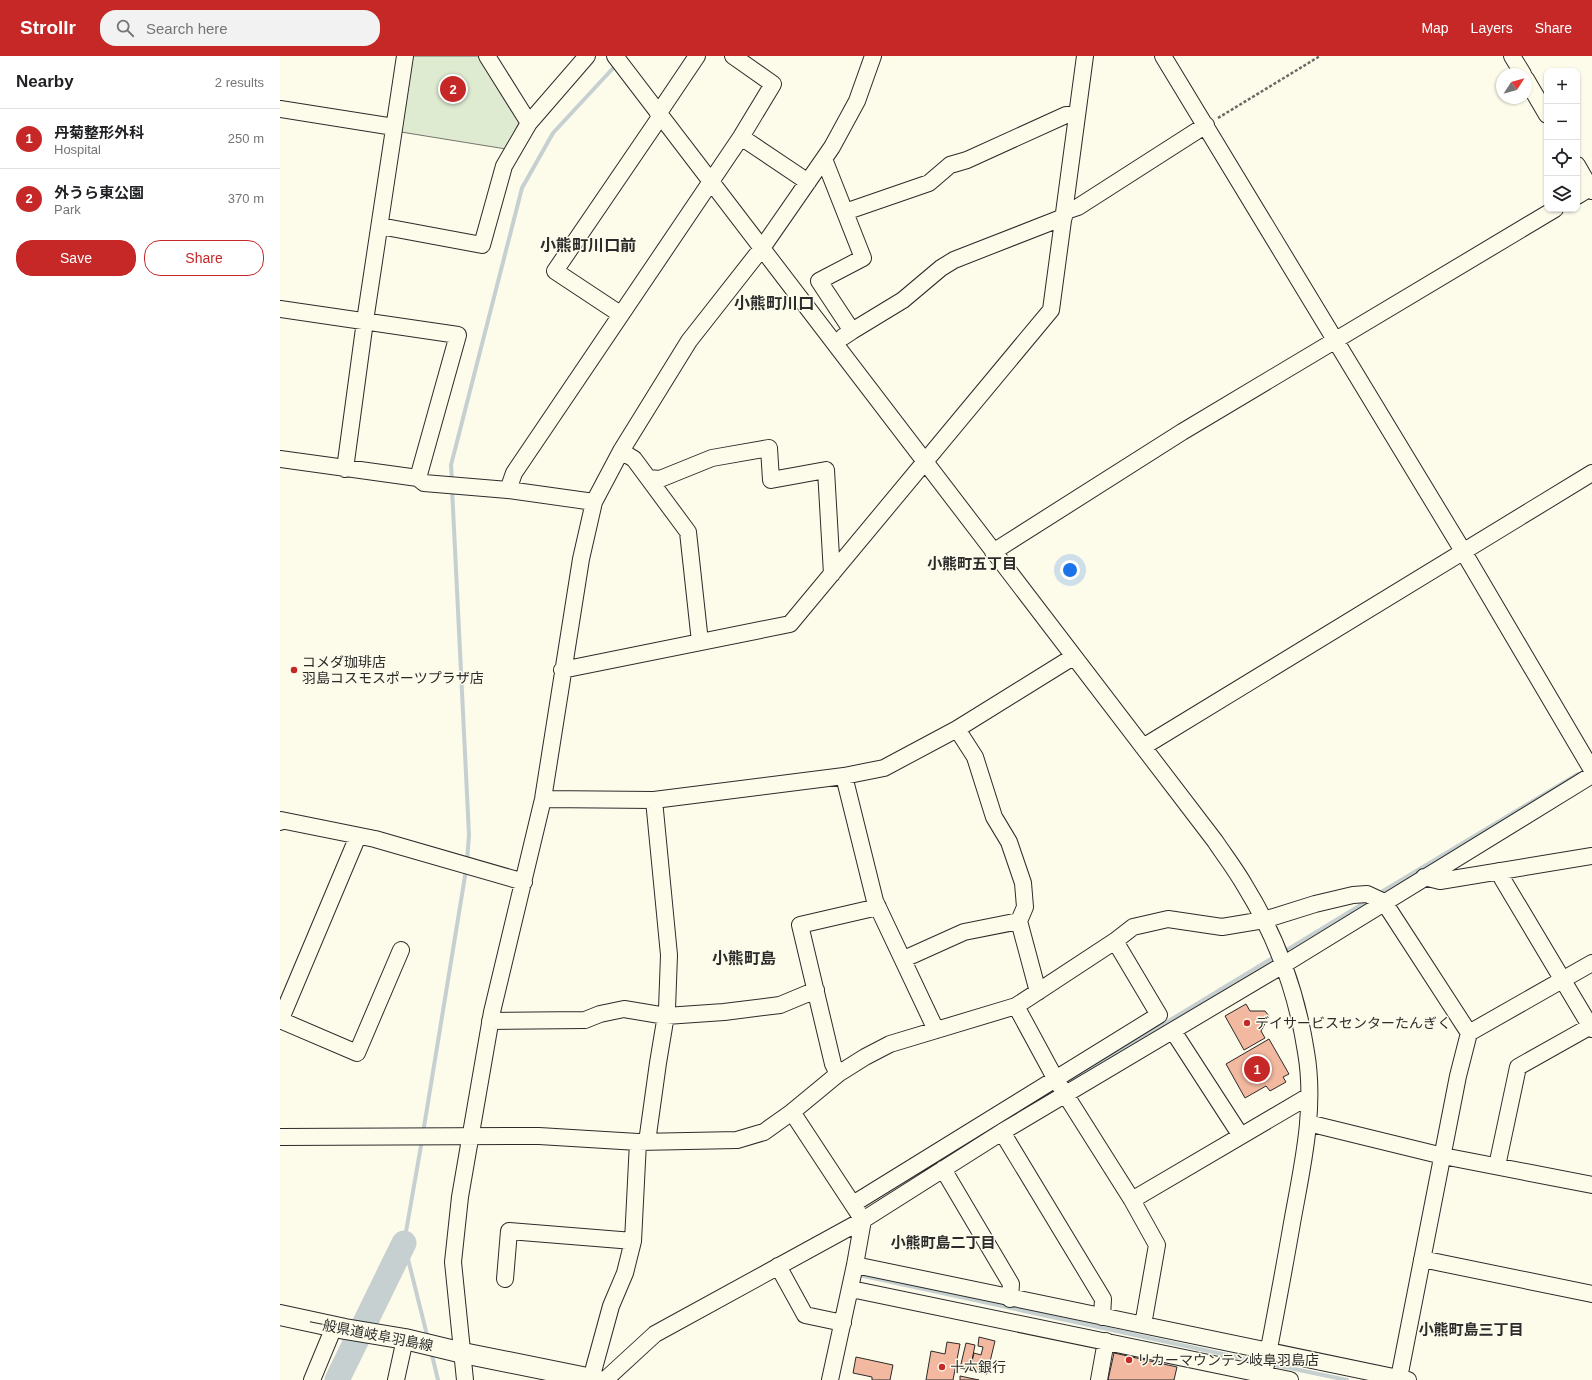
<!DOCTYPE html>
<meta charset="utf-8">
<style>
:root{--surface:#fff;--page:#f2f2f2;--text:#202124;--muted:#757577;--line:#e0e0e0;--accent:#c62828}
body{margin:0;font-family:Helvetica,"Noto Sans JP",sans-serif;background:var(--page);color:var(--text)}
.controls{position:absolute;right:12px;top:12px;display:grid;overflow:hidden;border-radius:8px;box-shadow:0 1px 3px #0004}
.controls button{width:36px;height:36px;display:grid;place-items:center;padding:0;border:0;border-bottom:1px solid var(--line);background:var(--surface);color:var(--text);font:20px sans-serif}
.compass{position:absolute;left:1216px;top:12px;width:36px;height:36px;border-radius:50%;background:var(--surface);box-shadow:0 1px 3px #0004;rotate:54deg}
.you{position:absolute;left:790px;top:514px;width:14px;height:14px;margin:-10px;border:3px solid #fff;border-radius:50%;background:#1a73e8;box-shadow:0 0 0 6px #1a73e833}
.badge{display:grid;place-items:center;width:26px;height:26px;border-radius:50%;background:var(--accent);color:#fff;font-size:13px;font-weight:700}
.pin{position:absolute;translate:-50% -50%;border:2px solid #fff;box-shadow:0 1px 4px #0006}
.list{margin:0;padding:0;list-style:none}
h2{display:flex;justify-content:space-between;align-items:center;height:52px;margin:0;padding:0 16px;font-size:17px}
h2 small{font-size:13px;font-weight:400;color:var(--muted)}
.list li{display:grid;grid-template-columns:26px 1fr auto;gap:12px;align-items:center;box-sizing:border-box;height:60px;padding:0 16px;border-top:1px solid var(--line)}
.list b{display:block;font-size:15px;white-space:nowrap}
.list p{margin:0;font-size:13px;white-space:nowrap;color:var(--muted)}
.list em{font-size:13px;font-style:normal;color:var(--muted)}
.actions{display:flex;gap:8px;padding:12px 16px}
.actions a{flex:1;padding:9px 0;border:1px solid var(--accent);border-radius:16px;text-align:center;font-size:14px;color:var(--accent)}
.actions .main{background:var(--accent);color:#fff}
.icon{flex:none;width:22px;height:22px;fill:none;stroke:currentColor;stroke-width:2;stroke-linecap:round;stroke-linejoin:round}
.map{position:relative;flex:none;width:1312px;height:1324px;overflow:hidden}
header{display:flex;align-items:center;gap:24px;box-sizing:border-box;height:56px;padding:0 20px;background:var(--accent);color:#fff}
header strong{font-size:19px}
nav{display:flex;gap:22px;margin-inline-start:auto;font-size:14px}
.search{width:280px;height:36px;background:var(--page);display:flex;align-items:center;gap:10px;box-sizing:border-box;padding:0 14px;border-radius:16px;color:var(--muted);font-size:15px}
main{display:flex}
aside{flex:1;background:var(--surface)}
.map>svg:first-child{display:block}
</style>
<header>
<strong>Strollr</strong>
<div class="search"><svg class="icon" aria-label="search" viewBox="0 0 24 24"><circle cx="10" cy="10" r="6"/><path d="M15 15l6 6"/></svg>Search here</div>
<nav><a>Map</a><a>Layers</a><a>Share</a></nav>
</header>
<main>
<aside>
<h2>Nearby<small>2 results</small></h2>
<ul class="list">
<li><span class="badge">1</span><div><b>丹菊整形外科</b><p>Hospital</p></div><em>250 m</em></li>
<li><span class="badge">2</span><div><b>外うら東公園</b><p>Park</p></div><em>370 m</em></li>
</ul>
<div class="actions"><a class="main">Save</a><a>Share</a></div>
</aside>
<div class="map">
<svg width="1312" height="1324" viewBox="0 0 1312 1324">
<rect width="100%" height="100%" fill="#fdfbea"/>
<path fill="#deebd1" stroke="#74746e" d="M 132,0 L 199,0 L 240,65 L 226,93 L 121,76 Z"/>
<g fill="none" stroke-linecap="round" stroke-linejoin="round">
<path stroke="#c7d0d0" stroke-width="4" d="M 172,425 L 171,409 L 242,132 L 273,77 L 336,9
M 172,432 L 189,779 L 187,805
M 1098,838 L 1298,718
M 1002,897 L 1089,844
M 783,1029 L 996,900
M 143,1077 L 186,814
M 142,1084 L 124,1187 L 148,1283
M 674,1095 L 777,1033
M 579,1219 L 984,1307
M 151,1295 L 158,1324
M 990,1308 L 1067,1324"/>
<path stroke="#c7d0d0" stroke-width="25" d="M 57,1324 L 124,1187"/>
</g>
<path fill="#f2b8a0" stroke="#2b2b2b" d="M 966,948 L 970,955 L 985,955 L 989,960 L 981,975 L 985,982 L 964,994 L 945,960 Z
M 989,983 L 1009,1018 L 1003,1021 L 1006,1026 L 990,1035 L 986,1030 L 965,1042 L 946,1008 Z
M 699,1281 L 715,1285 L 707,1318 L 690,1314 L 694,1297 L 701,1299 L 703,1291 L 698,1290 Z
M 667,1286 L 680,1288 L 673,1324 L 646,1324 L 651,1295 L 665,1298 Z
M 686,1287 L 695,1289 L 690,1314 L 680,1312 Z
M 834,1297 L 897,1311 L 894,1324 L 828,1324 Z
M 576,1301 L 613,1309 L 610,1324 L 592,1324 L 592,1321 L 573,1317 Z
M 680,1320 L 699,1324 L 680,1324 Z"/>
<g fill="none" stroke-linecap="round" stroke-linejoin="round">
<g stroke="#2b2b2b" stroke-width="18">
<path id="minor" d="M 335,0 L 935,785 C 945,800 956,814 965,830 C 996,880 1017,938 1026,996 C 1036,1053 1022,1111 1012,1167 C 1003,1219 993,1272 983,1324
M 883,0 L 1183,495 L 1312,714
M 1232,0 L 1243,18
M 1246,23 L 1267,59
M 0,53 L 114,71
M 378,58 L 417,0
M 249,67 L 307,0
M 461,81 L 528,126
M 544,103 L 583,202 L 539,225 L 572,275 L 563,281
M 1297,109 L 1312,135
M 1297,140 L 1310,132
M 786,155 L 798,151 L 926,69
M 565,156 L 649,127 L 670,109 L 687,104 L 786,59 L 797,59
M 100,170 L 202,189 L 224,110 L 249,67 L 207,0
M 0,253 L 178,279 L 138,422
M 340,258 L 275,215 L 380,61
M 572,275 L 623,244 L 661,212 L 674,204 L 784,161
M 341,395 L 354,403 L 408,476 L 420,586
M 0,403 L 138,422 L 144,427 L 228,434 L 314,446
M 65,413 L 85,265 L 125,0
M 368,422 L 380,423 L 432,402 L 489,392 L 491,424 L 546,414 L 552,518
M 228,434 L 234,417 L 461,81 L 493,28 L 453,0
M 713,496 L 902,376 L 1275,153
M 282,614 L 510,568 L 771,254 L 805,0
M 677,673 L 695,701 L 714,761 L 729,786 L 743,827 L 745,851 L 739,865 L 758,936
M 863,691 L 1312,417
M 564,720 L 595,845 L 656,974
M 263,743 L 374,744 L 564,720 L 604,712 L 677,673 L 793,601
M 0,766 L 1,764 L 95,783 L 244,826
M 1219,815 L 1223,824 L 1312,973
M 1144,821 L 1160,825 L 1312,800
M 624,903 L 684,876 L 739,865
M 736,950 L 775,1022 L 852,1144 L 877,1189 L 863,1269
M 0,964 L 77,997 L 121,894
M 0,965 L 78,780
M 210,965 L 305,964 L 320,958 L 344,953 L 386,960 L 444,956 L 500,949 L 536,934
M 893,975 L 961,1080
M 1189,977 L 1312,907
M 558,1018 L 553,1008 L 520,869 L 598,851
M 512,1056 L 583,1164 L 575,1209 L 550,1324
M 1028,1067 L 1163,1100 L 1312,1129
M 722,1076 L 823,1243 L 822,1261
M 0,1081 L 259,1080 L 358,1086 L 457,1084 L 484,1076 L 512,1056 L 558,1018 L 585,1001 L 610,988 L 736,950 L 835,885 L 853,871 L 888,863 L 942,871 L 984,864 L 1035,848 L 1073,839 L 1087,838 L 1104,846 L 1189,977 L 1178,1020 L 1119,1322
M 367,1086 L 378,1007 L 387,953 L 389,899 L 374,744
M 1217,1110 L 1238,1011 L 1311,970
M 663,1113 L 731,1228 L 730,1243
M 852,1144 L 1029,1040
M 573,1148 L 879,959 L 835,885
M 1142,1203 L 1312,1238
M 575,1209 L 1128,1324
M 498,1210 L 525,1259 L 563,1267
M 225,1223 L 229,1175 L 353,1185
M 571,1233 L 1010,1324
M 311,1323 L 331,1250 L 345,1217 L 353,1185 L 358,1086
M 32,1324 L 54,1271
M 116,1324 L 125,1283
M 185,1324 L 173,1206 L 180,1141 L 212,956 L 263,743 L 301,503 L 314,446 L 341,395 L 409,285 L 482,192 L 552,91 L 577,45 L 593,0
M 325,1324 L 375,1278 L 583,1164 L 722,1076 L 1003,909 L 1312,719
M 819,1324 L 826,1285"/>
</g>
<g stroke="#2b2b2b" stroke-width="22">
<path id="major" d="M 0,1259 L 65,1273 L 125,1283 L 183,1297 L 317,1324"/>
</g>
<path stroke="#6a6964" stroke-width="2.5" stroke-dasharray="3 2" stroke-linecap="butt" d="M 938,62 L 1040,0"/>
<use href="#minor" stroke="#fdfbea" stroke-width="16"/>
<use href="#major" stroke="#fdfbea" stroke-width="20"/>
</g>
<g fill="#c62828" stroke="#fdfbea" stroke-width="1.5">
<circle cx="14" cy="614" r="4"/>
<circle cx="967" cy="967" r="4"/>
<circle cx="849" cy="1304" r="4"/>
<circle cx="662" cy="1311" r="4"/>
</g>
<g text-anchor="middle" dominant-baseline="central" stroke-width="3" stroke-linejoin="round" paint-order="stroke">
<g font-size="14" fill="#2b2b2b" stroke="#fdfbea" text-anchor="start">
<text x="22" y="606">コメダ珈琲店<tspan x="22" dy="16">羽島コスモスポーツプラザ店</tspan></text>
<text x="975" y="967">デイサービスセンターたんぎく</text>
<text x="857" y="1304">リカーマウンテン岐阜羽島店</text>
<text x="670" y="1311">十六銀行</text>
</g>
<g font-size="14" fill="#2b2b2b" stroke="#fdfbea">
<text transform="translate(91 1278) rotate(11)">一般県道岐阜羽島線</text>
</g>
<g font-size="15" font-weight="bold" fill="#2b2b2b" stroke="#fdfbea">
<text x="692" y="507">小熊町五丁目</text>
<text x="663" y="1186">小熊町島二丁目</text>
<text x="1191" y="1273">小熊町島三丁目</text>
</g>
<g font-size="16" font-weight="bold" fill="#2b2b2b" stroke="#fdfbea">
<text x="308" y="189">小熊町川口前</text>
<text x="494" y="247">小熊町川口</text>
<text x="464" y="902">小熊町島</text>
</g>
</g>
</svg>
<div class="controls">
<button>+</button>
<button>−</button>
<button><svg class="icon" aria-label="locate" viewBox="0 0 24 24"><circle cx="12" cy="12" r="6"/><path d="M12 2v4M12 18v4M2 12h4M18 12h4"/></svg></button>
<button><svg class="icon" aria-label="layers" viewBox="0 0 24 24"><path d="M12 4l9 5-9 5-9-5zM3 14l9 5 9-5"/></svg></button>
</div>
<svg class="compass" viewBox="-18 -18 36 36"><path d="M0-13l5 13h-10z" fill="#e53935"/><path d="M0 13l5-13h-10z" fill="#757577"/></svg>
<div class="you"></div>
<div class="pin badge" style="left:977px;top:1013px">1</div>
<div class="pin badge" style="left:173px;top:33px">2</div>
</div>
</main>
